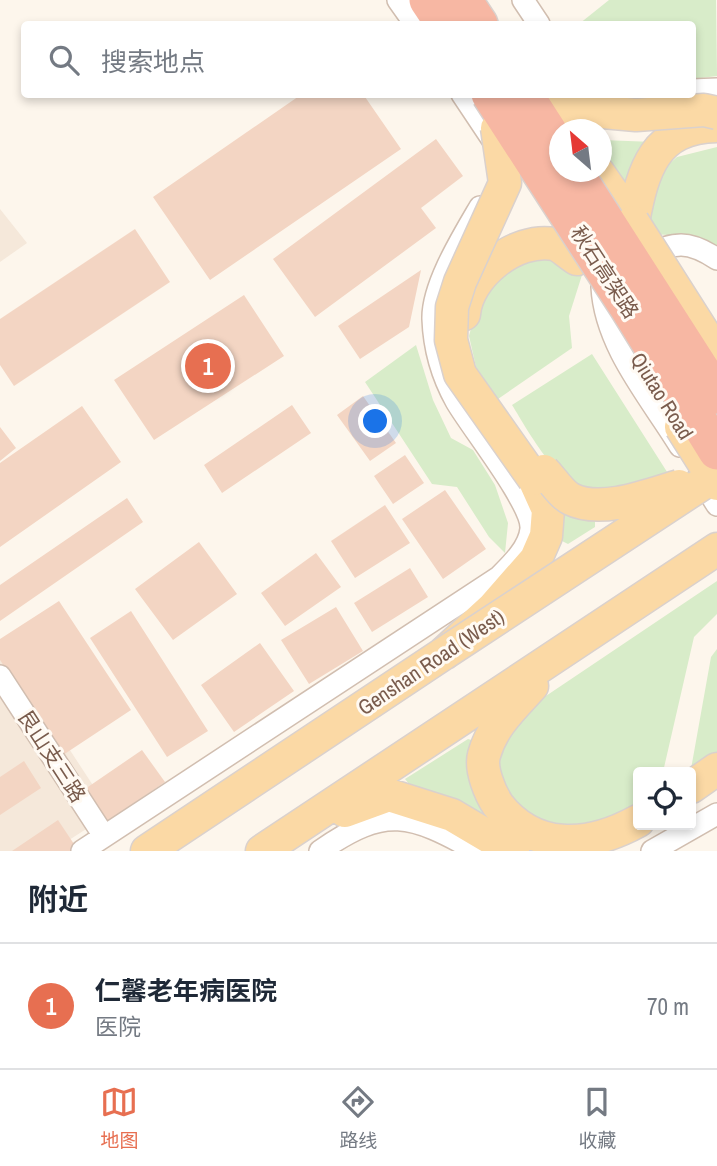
<!DOCTYPE html>
<html lang="zh">
<meta charset="utf-8">
<style>
:root{--surface:#fff;--page:#f2f2f3;--text:#1f2937;--muted:#747a83;--line:#e0e1e3;--accent:#e76f51}
body{margin:0;font-family:"Archivo Narrow","Noto Sans SC",sans-serif;background:var(--page);color:var(--text)}
.controls{position:absolute;right:21px;bottom:21px;display:grid;overflow:hidden;border-radius:7px;box-shadow:0 4px 10px #0003}
.controls button{width:63px;height:63px;display:grid;place-items:center;padding:0;border:0;border-bottom:2px solid var(--line);background:var(--surface);color:var(--text);font:35px sans-serif}
.compass{position:absolute;left:549px;top:119px;width:63px;height:63px;border-radius:50%;background:var(--surface);box-shadow:0 4px 10px #0003;rotate:332deg}
.you{position:absolute;left:376px;top:422px;width:24px;height:24px;margin:-18px;border:5px solid #fff;border-radius:50%;background:#1a73e8;box-shadow:0 0 0 10px #1a73e833}
.badge{display:grid;place-items:center;width:46px;height:46px;border-radius:50%;background:var(--accent);color:#fff;font-size:23px;font-weight:700}
.pin{position:absolute;translate:-50% -50%;border:4px solid #fff;box-shadow:0 2px 7px #0006}
.list{margin:0;padding:0;list-style:none}
h2{display:flex;justify-content:space-between;align-items:center;height:91px;margin:0;padding:0 28px;font-size:30px}
h2 small{font-size:23px;font-weight:400;color:var(--muted)}
.list li{display:grid;grid-template-columns:46px 1fr auto;gap:21px;align-items:center;box-sizing:border-box;height:126px;padding:0 28px;border-top:2px solid var(--line)}
.list b{display:block;font-size:26px;white-space:nowrap}
.list p{margin:0;font-size:23px;white-space:nowrap;color:var(--muted)}
.list em{font-size:23px;font-style:normal;color:var(--muted)}
.icon{flex:none;width:38px;height:38px;fill:none;stroke:currentColor;stroke-width:2;stroke-linecap:round;stroke-linejoin:round}
.map{position:relative;flex:none;width:717px;height:851px;overflow:hidden}
.search{position:absolute;background:var(--surface);box-shadow:0 4px 10px #0003;left:21px;right:21px;top:21px;height:77px;display:flex;align-items:center;gap:18px;box-sizing:border-box;padding:0 24px;border-radius:7px;color:var(--muted);font-size:26px}
.sheet{height:217px;background:var(--surface)}
nav{display:flex;justify-content:space-around;align-items:center;box-sizing:border-box;height:98px;border-top:2px solid var(--line);background:var(--surface);font-size:19px;color:var(--muted)}
nav a{display:grid;justify-items:center;gap:4px}
nav .on{color:var(--accent)}
.map>svg:first-child{display:block}
</style>
<div class="map">
<svg width="717" height="851" viewBox="0 0 717 851">
<rect width="100%" height="100%" fill="#fdf6ec"/>
<path fill="#f5e8da" d="M 0,209 L 27,243 L 0,262 Z
M 0,643 L 111,813 L 52,851 L 0,851 Z"/>
<path fill="#d8ecc9" d="M 609,0 L 716,0 L 717,76 L 693,79 L 692,24 L 579,24 Z
M 602,140 L 654,142 L 623,197 L 602,158 Z
M 717,147 L 717,250 L 691,236 L 648,234 L 652,179 L 677,157 Z
M 529,258 L 560,261 L 582,275 L 569,316 L 572,348 L 498,399 L 476,367 L 469,336 L 477,306 L 500,274 Z
M 416,345 L 433,400 L 451,438 L 473,450 L 495,485 L 508,523 L 505,553 L 489,537 L 457,487 L 432,484 L 365,382 Z
M 592,354 L 669,475 C 654,479 609,495 596,494 C 560,491 529,432 512,405 Z
M 559,511 L 595,518 L 595,527 L 568,544 L 558,539 Z
M 717,581 L 717,614 L 694,637 L 663,772 L 638,772 L 638,802 L 593,827 L 530,824 C 522,812 506,797 502,783 C 490,750 508,726 531,706 Z
M 717,649 L 717,752 L 691,769 L 711,657 Z
M 468,739 L 478,742 L 477,797 L 485,815 L 476,818 L 413,789 L 405,779 Z"/>
<path fill="#f3d5c3" d="M 302,94 L 363,94 L 401,149 L 210,280 L 153,197 Z
M 436,139 L 463,176 L 421,208 L 436,228 L 315,317 L 273,259 Z
M 135,229 L 170,282 L 14,386 L 0,365 L 0,319 Z
M 421,270 L 409,327 L 360,359 L 338,326 Z
M 244,295 L 284,356 L 154,440 L 114,380 Z
M 363,396 L 396,443 L 370,461 L 337,415 Z
M 292,405 L 311,433 L 222,493 L 204,465 Z
M 82,406 L 121,462 L 0,547 L 0,463 Z
M 0,427 L 16,448 L 0,461 Z
M 405,455 L 424,483 L 393,504 L 374,476 Z
M 445,490 L 486,549 L 443,579 L 402,519 Z
M 127,498 L 143,522 L 0,621 L 0,585 Z
M 385,505 L 410,543 L 355,578 L 331,541 Z
M 199,542 L 237,594 L 173,640 L 135,589 Z
M 316,553 L 341,587 L 285,626 L 261,593 Z
M 410,568 L 428,597 L 372,632 L 354,603 Z
M 59,601 L 131,710 L 63,755 L 0,660 L 0,639 Z
M 336,607 L 363,651 L 309,684 L 281,640 Z
M 131,611 L 208,731 L 167,757 L 90,638 Z
M 260,643 L 294,691 L 234,732 L 201,685 Z
M 142,750 L 165,782 L 108,821 L 85,789 Z
M 24,761 L 41,788 L 0,815 L 0,777 Z
M 58,820 L 76,847 L 70,851 L 12,851 Z"/>
<g fill="none" stroke-linecap="round" stroke-linejoin="round">
<g stroke="#d1beb0" stroke-width="24">
<path id="street" d="M 398,0 L 415,24
M 523,0 L 539,24
M 692,90 L 717,89
M 462,94 L 498,148
M 623,94 L 638,94
M 641,256 C 674,244 685,238 717,259
M 610,279 L 602,287 C 605,346 650,397 680,446
M 699,476 L 717,505
M 0,676 L 104,836
M 82,851 L 499,577 C 512,564 529,548 531,529 C 533,504 470,426 456,401 C 442,376 434,347 433,319 C 432,286 463,236 480,207
M 320,851 C 386,805 410,814 477,851
M 652,851 L 717,814"/>
</g>
<g stroke="#dad1cd" stroke-width="35">
<path id="primary" d="M 598,172 L 633,222
M 633,222 C 643,170 654,127 717,126
M 464,314 C 467,276 515,237 554,244 C 561,246 570,255 577,259
M 532,686 C 512,708 492,726 484,755 C 480,769 490,793 498,805 C 534,851 587,849 638,821
M 691,787 L 717,769
M 345,811 L 389,795 L 452,815 L 513,851
M 147,851 L 443,654 L 493,608 L 536,559 L 546,536 L 548,510 L 534,479
M 262,851 L 717,549"/>
</g>
<g stroke="#dad1cd" stroke-width="40">
<path id="highway" d="M 428,0 L 444,24
M 463,0 L 479,24"/>
</g>
<use href="#street" stroke="#fff" stroke-width="21"/>
<use href="#primary" stroke="#fbd9a5" stroke-width="32"/>
<use href="#highway" stroke="#f7b7a3" stroke-width="37"/>
<g stroke="#dad1cd" stroke-width="35" stroke-linecap="butt">
<path id="primary-bridge" d="M 550,94 L 570,109 L 636,115 L 704,110 L 717,113
M 497,128 L 505,183 L 460,282 L 452,307 L 451,340 L 460,374 L 534,479
M 633,222 L 717,354
M 681,427 L 717,484
M 544,471 C 552,479 561,494 571,499 C 601,514 649,495 679,486
M 443,654 L 717,474"/>
</g>
<g stroke="#dad1cd" stroke-width="40" stroke-linecap="butt">
<path id="highway-bridge" d="M 490,94 L 628,307 L 717,451
M 524,94 L 560,150
M 574,172 L 717,395"/>
</g>
<use href="#primary-bridge" stroke="#fbd9a5" stroke-width="32"/>
<use href="#highway-bridge" stroke="#f7b7a3" stroke-width="37"/>
</g>
<g text-anchor="middle" dominant-baseline="central" stroke-width="6" stroke-linejoin="round" paint-order="stroke">
<g font-size="21" fill="#7a5c4d" stroke="#fffaf3">
<text transform="translate(605 272) rotate(57)">秋石高架路</text>
<text transform="translate(662 396) rotate(58)">Qiutao Road</text>
<text transform="translate(431 662) rotate(-34)">Genshan Road (West)</text>
<text transform="translate(52 756) rotate(57)">艮山支三路</text>
</g>
</g>
</svg>
<div class="controls">
<button><svg class="icon" aria-label="locate" viewBox="0 0 24 24"><circle cx="12" cy="12" r="6"/><path d="M12 2v4M12 18v4M2 12h4M18 12h4"/></svg></button>
</div>
<svg class="compass" viewBox="-18 -18 36 36"><path d="M0-13l5 13h-10z" fill="#e53935"/><path d="M0 13l5-13h-10z" fill="#747a83"/></svg>
<div class="you"></div>
<div class="pin badge" style="left:208px;top:366px">1</div>
<div class="search"><svg class="icon" aria-label="search" viewBox="0 0 24 24"><circle cx="10" cy="10" r="6"/><path d="M15 15l6 6"/></svg>搜索地点</div>
</div>
<section class="sheet">
<h2>附近<small></small></h2>
<ul class="list">
<li><span class="badge">1</span><div><b>仁馨老年病医院</b><p>医院</p></div><em>70 m</em></li>
</ul>
</section>
<nav>
<a class="on"><svg class="icon" aria-label="map" viewBox="0 0 24 24"><path d="M3 6l6-2 6 2 6-2v14l-6 2-6-2-6 2zM9 4v14M15 6v14"/></svg>地图</a>
<a><svg class="icon" aria-label="directions" viewBox="0 0 24 24"><path d="M12 3l9 9-9 9-9-9zM9 14v-3h6M13 9l2 2-2 2"/></svg>路线</a>
<a><svg class="icon" aria-label="saved" viewBox="0 0 24 24"><path d="M7 4h10v16l-5-4-5 4z"/></svg>收藏</a>
</nav>
